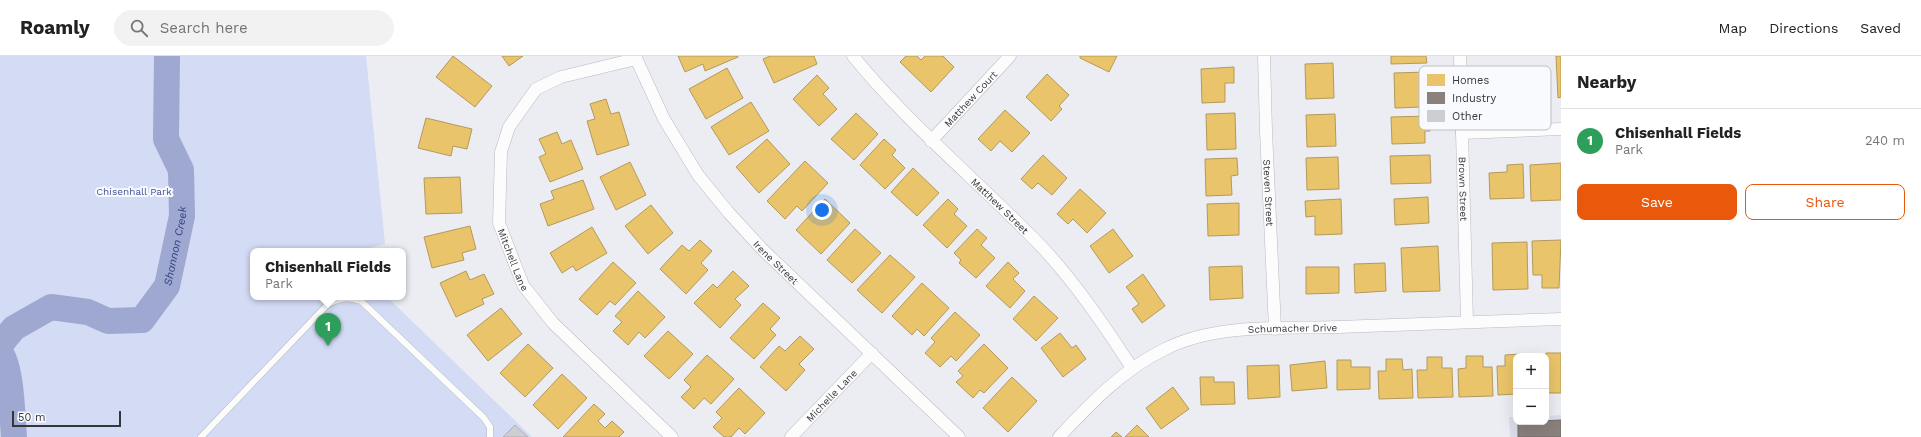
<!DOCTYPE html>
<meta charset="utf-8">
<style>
:root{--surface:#fff;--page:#f2f2f2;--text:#222;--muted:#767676;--line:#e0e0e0;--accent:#ea580c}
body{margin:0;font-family:"Work Sans",sans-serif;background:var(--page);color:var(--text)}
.controls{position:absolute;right:12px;bottom:12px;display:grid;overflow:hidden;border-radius:8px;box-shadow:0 4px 16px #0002}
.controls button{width:36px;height:36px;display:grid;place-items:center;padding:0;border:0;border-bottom:1px solid var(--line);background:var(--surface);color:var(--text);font:20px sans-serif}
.scale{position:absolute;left:12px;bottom:10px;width:109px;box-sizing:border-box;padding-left:4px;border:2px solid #35363a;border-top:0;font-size:11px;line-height:14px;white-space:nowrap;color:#35363a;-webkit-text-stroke:3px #f8fafe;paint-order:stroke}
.you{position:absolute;left:822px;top:154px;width:14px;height:14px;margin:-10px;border:3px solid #fff;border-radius:50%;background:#1a73e8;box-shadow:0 0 0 6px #1a73e833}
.badge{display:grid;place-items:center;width:26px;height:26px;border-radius:50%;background:var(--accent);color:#fff;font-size:13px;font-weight:700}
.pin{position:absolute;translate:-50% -33px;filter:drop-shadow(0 1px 2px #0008)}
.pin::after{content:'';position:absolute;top:21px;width:14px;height:12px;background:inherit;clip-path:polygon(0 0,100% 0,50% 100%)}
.popup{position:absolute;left:250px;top:192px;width:156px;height:52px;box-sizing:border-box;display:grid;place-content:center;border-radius:8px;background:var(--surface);filter:drop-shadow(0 1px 3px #0005);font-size:13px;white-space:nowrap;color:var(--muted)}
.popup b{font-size:15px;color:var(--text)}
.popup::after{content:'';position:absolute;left:50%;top:100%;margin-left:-8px;border:8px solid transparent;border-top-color:var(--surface)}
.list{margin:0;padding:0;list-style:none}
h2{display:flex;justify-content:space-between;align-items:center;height:52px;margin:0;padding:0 16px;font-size:17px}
h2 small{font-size:13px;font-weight:400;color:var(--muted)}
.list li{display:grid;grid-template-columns:26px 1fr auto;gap:12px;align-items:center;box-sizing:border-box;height:64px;padding:0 16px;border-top:1px solid var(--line)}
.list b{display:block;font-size:15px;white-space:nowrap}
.list p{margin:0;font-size:13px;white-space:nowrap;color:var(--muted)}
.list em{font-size:13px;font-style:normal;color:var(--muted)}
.actions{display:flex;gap:8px;padding:12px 16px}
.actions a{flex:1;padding:9px 0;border:1px solid var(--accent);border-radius:8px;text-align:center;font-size:14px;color:var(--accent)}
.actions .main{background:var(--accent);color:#fff}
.icon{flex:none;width:22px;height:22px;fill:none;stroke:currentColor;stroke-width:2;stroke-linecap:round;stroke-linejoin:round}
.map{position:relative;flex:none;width:1561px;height:381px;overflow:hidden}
header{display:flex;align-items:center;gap:24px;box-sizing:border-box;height:56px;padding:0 20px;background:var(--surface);border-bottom:1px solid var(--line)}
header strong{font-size:19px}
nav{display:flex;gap:22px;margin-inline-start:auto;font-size:14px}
.search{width:280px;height:36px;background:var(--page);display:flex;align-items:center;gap:10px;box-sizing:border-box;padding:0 14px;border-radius:22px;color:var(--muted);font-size:15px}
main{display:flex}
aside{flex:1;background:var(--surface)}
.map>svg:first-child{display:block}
</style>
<header>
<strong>Roamly</strong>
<div class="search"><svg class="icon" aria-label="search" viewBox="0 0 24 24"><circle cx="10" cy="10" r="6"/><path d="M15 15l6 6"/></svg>Search here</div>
<nav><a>Map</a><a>Directions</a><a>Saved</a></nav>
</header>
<main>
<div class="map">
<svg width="1561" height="381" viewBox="0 0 1561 381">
<rect width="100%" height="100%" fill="#ecedf3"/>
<path fill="#dbdeea" d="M 1561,359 L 1561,381 L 1510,381 L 1509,361 L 1516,361 L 1516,366 L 1546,366 L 1546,360 Z"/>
<path fill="#d4dbf5" d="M 0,0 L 366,0 L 385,188 L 358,195 L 253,195 L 253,241 L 387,241 L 532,381 L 0,381 Z"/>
<path fill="#e9c46a" stroke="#b3995c" d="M 453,0 L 492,30 L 475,51 L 436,21 Z
M 502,0 L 523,0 L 509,10 Z
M 678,0 L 738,0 L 738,1 L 705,15 L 703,8 L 685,16 Z
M 770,0 L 814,0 L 817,8 L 774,27 L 763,3 Z
M 906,0 L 917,0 L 921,4 L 925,0 L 943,0 L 954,11 L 931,36 L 900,6 Z
M 1080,0 L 1117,0 L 1109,16 L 1080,2 Z
M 1391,0 L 1426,0 L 1427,7 L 1391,8 Z
M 1556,0 L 1561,0 L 1561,41 L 1558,42 Z
M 1333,7 L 1334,42 L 1306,43 L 1305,8 Z
M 1234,11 L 1234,27 L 1225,27 L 1225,46 L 1202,47 L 1201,13 Z
M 727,12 L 743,42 L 706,63 L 689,33 Z
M 1531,13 L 1532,39 L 1494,41 L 1494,14 Z
M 1428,16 L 1428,32 L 1421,32 L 1422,51 L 1395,52 L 1394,17 Z
M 1047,18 L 1069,39 L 1059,50 L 1062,53 L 1051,65 L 1026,41 Z
M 817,19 L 829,32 L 823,38 L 837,53 L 819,70 L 793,43 Z
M 606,43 L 611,58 L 619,56 L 629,89 L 597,99 L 587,65 L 595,63 L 590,48 Z
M 751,46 L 769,75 L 729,99 L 711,71 Z
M 1005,54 L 1030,77 L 1012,96 L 1000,85 L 991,95 L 978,83 Z
M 856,57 L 878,78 L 854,104 L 831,83 Z
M 1235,57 L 1236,93 L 1207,94 L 1206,58 Z
M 1335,58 L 1336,90 L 1307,91 L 1306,59 Z
M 1429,60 L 1430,75 L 1425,75 L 1425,87 L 1392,88 L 1391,61 Z
M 426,62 L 472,73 L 467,93 L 453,90 L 451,100 L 418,92 Z
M 557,76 L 562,88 L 571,84 L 583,113 L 550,126 L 539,101 L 546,98 L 539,83 Z
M 767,83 L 790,108 L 759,137 L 736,111 Z
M 884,83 L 896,94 L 892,99 L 905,112 L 885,133 L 860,109 Z
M 1043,99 L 1067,122 L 1052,139 L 1038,127 L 1032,133 L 1021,123 Z
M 1430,99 L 1431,127 L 1391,128 L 1390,100 Z
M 1338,101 L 1339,133 L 1307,134 L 1306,102 Z
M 1237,102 L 1238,119 L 1231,120 L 1232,139 L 1206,140 L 1205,103 Z
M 805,105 L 828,127 L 802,155 L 797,150 L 785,163 L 767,145 Z
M 630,106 L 646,139 L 616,154 L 600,121 Z
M 1561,107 L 1561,144 L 1531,145 L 1530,109 Z
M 1523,108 L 1524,142 L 1490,143 L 1489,117 L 1507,116 L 1507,109 Z
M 913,112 L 939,137 L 917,160 L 891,136 Z
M 460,121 L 462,157 L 426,158 L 424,122 Z
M 583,124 L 594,153 L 548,170 L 540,148 L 554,143 L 551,135 Z
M 1080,133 L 1106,157 L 1087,177 L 1073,163 L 1068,168 L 1057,158 Z
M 1428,141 L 1429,167 L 1395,169 L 1394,143 Z
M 825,143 L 850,167 L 821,198 L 796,174 Z
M 948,143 L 958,153 L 954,158 L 967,170 L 947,192 L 923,169 Z
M 1341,143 L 1342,178 L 1315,179 L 1315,160 L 1306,161 L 1305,145 Z
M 1239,147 L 1239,179 L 1208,180 L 1207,148 Z
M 651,149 L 673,177 L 648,198 L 625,170 Z
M 470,170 L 476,193 L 462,197 L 464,204 L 432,212 L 424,181 Z
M 592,171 L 607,197 L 576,215 L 573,210 L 562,217 L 550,197 Z
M 855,173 L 881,197 L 852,227 L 827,204 Z
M 977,173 L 987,182 L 981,189 L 995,202 L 976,222 L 959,207 L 961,204 L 954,197 Z
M 1113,173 L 1133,200 L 1109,217 L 1090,190 Z
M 700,184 L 712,195 L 701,207 L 708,214 L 686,238 L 660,213 L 682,189 L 689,195 Z
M 1561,184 L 1559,232 L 1542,232 L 1542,219 L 1533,219 L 1532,185 Z
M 1527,186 L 1528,233 L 1493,234 L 1492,187 Z
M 1438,190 L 1440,235 L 1403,236 L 1401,192 Z
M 890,199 L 915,221 L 882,257 L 857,234 Z
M 613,206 L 636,227 L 615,249 L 610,245 L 597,259 L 579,243 Z
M 1008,206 L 1019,217 L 1013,223 L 1025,235 L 1010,252 L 986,230 Z
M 1385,207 L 1386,235 L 1355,237 L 1354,208 Z
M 1242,210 L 1243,242 L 1210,244 L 1209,211 Z
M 1306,211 L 1339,211 L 1339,237 L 1306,238 Z
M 466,215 L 470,224 L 484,218 L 494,238 L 482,243 L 484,248 L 456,261 L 440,227 Z
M 733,215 L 749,230 L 735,243 L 741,249 L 720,272 L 694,247 L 713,228 L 717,232 Z
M 1143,218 L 1165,250 L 1142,267 L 1132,253 L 1139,248 L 1126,231 Z
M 922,227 L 949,252 L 924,280 L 917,273 L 912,279 L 892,260 Z
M 638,235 L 665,261 L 645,282 L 639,276 L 628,289 L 613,275 L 622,266 L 615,260 Z
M 1034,240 L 1058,262 L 1036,285 L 1013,263 Z
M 763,247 L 780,262 L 770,273 L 776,279 L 754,303 L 730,282 Z
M 501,252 L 522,278 L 488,305 L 467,279 Z
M 955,256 L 980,279 L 956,305 L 951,300 L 940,311 L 925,297 L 935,286 L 931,282 Z
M 668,275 L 693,298 L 669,323 L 644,300 Z
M 1060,277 L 1072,292 L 1076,289 L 1086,303 L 1063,321 L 1041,292 Z
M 800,280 L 814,293 L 799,308 L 805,314 L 786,335 L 760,311 L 779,290 L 785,295 Z
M 528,288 L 553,312 L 525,341 L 500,317 Z
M 984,288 L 1008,312 L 984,337 L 980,334 L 973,342 L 956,326 L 963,320 L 958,315 Z
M 1546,297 L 1561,297 L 1561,337 L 1546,337 Z
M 1522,298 L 1522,300 L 1516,300 L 1516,338 L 1498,339 L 1497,310 L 1505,310 L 1505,299 Z
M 707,299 L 734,323 L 711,348 L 704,342 L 694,353 L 681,341 L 691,331 L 684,324 Z
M 1466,300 L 1483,300 L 1483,311 L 1492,311 L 1493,340 L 1459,341 L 1458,313 L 1466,312 Z
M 1427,301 L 1442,301 L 1442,312 L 1452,312 L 1453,341 L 1418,342 L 1417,314 L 1427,314 Z
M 1386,303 L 1402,303 L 1403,314 L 1412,313 L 1413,342 L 1379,343 L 1378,315 L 1386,315 Z
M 1337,304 L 1351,304 L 1351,311 L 1370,311 L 1370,333 L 1337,334 Z
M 1325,305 L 1327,332 L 1292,335 L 1290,309 Z
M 1279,309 L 1280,341 L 1248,343 L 1247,310 Z
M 562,318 L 587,342 L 558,373 L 533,349 Z
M 1012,321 L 1037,345 L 1008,376 L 983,352 Z
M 1200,321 L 1214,321 L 1214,326 L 1234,326 L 1235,348 L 1201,349 Z
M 1173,331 L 1189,353 L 1161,373 L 1146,352 Z
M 739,332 L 765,357 L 745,378 L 739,372 L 731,381 L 724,381 L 713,371 L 722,362 L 716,356 Z
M 594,348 L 605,358 L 598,365 L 605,372 L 612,365 L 624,376 L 619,381 L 563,381 Z
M 1137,369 L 1149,381 L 1125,381 Z
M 1116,376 L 1122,381 L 1111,381 Z"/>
<path fill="#8a817c" stroke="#706a68" d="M 1561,364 L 1561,381 L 1518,381 L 1518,366 Z"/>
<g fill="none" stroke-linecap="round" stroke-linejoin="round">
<g stroke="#9ea8d0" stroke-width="26">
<path id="s1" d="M 0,289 L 14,272 L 51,251 L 88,256 L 108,265 L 142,264 L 167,230 L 182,160 L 181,114 L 166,83 L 167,0"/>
<path d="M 0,296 C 12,312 12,360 14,381"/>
</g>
</g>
<path fill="#cdced2" stroke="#adaeb3" d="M 515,369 L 528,381 L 503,381 Z"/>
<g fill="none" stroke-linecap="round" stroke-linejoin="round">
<g stroke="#b9babf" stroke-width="7">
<path id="service" d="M 201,381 L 328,248 C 341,242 347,241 361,245 L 484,362 L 490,371 L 490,381"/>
</g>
<g stroke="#b9babf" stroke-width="13">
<g id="minor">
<path id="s2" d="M 635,0 L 664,63 L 698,119 L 729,157 L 762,193 L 959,381"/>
<path id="s3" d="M 853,0 C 909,69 978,125 1040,189 C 1075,226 1104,269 1132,312"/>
<path id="s4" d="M 1264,0 L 1266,75 L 1275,273"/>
<path id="s5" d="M 1460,0 L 1467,266"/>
<path id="s6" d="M 636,3 L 561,21 L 536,33 L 509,71 L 501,96 L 499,167 L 523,229 L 553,267 L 672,381"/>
<path d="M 1462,77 L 1561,73"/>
<path id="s7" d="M 931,85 L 1010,0"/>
<path id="s8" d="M 791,381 L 872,297"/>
<path id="s9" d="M 1059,381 C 1091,347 1122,314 1165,293 C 1217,267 1281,273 1338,271 C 1412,268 1487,266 1561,263"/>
</g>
</g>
<use href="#service" stroke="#fcfcfd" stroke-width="6"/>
<use href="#minor" stroke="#fcfcfd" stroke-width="12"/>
</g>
<g text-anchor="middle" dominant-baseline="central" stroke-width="4" stroke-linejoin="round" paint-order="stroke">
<g font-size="10" fill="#35363a" stroke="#f8fafe">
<text stroke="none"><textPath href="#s7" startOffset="58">Matthew Court</textPath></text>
<text stroke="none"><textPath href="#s5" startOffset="133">Brown Street</textPath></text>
<text stroke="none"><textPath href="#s4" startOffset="137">Steven Street</textPath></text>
<text stroke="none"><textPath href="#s3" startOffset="210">Matthew Street</textPath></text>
<text stroke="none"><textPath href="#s6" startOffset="288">Mitchell Lane</textPath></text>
<text stroke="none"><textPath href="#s2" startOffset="252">Irene Street</textPath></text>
<text stroke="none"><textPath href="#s9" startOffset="269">Schumacher Drive</textPath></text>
<text stroke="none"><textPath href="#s8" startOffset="58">Michelle Lane</textPath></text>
</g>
<g font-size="10" fill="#435095" stroke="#f8fafe">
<text x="134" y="135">Chisenhall Park</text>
</g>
<g font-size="11" font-style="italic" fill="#354285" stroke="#f8fafe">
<text stroke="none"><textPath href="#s1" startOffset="241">Shannon Creek</textPath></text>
</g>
</g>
<rect x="1419" y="10" width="132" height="64" rx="6" fill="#f8fafe" stroke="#bebfc3" stroke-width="1"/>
<rect x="1427" y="18" width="18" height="12" fill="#e9c46a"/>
<rect x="1427" y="36" width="18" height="12" fill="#8a817c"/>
<rect x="1427" y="54" width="18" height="12" fill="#cdced2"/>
<g font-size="11" fill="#35363a">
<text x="1452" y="28">Homes</text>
<text x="1452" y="46">Industry</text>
<text x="1452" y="64">Other</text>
</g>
</svg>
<div class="controls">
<button>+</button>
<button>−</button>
</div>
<div class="scale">50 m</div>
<div class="you"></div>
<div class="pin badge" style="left:328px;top:290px;background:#2e9e5b">1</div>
<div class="popup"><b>Chisenhall Fields</b>Park</div>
</div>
<aside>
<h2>Nearby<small></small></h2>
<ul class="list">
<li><span class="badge" style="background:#2e9e5b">1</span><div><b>Chisenhall Fields</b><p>Park</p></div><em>240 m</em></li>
</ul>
<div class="actions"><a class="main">Save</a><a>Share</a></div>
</aside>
</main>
